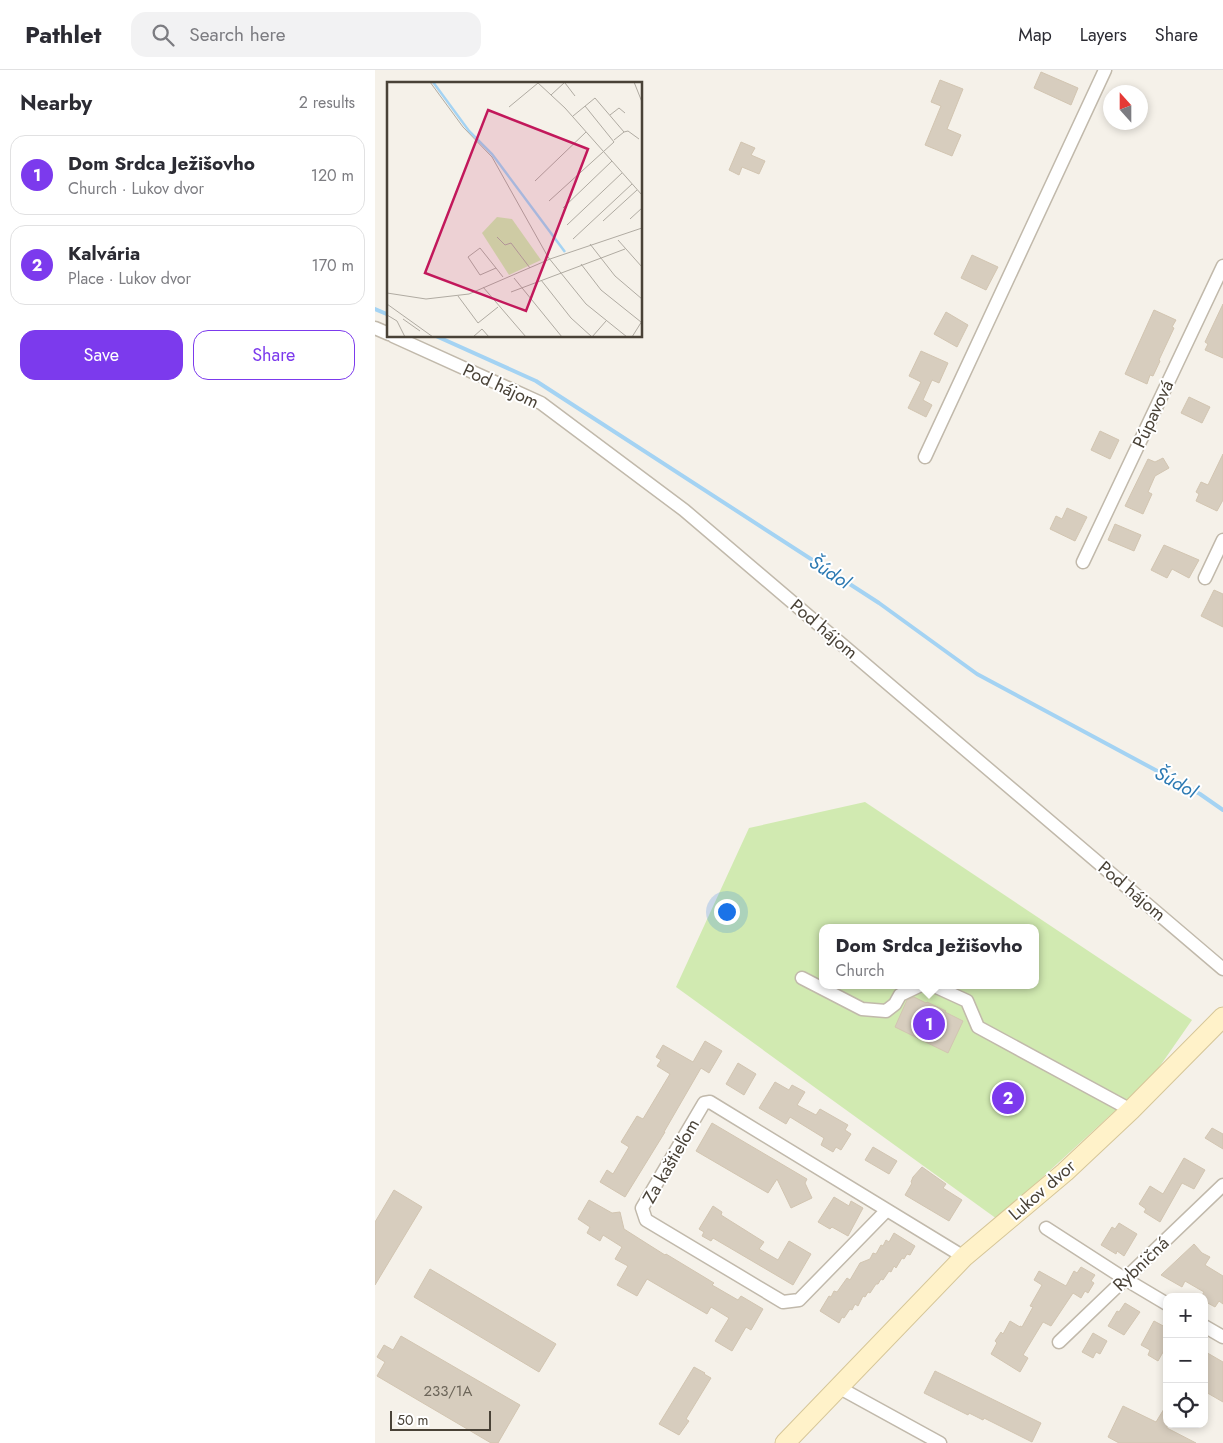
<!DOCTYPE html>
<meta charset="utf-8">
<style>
:root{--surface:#fff;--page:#f2f2f3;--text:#2b2b33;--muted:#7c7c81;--line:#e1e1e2;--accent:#7c3aed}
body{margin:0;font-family:Jost,sans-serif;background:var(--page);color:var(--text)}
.controls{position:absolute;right:15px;bottom:15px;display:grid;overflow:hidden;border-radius:10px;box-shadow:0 2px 8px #0003}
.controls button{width:45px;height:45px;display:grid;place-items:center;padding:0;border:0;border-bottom:1px solid var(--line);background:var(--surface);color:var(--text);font:25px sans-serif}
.compass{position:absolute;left:728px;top:15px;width:45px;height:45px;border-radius:50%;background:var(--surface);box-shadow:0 2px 8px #0003;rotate:339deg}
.scale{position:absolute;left:15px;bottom:12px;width:101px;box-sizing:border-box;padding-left:5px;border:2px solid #494237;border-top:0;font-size:14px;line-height:18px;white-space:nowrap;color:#494237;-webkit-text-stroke:4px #fff;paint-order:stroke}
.you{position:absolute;left:351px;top:841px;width:18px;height:18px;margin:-12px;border:4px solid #fff;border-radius:50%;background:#1a73e8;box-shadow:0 0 0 8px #1a73e833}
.badge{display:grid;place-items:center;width:32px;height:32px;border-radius:50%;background:var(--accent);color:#fff;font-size:16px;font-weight:700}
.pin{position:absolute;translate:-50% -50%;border:2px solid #fff;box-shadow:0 1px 5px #0006}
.popup{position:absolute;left:444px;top:854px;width:220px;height:65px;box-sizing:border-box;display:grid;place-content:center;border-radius:10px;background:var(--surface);filter:drop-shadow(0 1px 4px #0005);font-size:16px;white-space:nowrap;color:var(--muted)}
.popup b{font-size:19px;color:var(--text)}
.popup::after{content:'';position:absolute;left:50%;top:100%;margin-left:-10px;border:10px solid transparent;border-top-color:var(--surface)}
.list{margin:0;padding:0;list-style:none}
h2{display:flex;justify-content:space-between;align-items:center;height:65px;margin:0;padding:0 20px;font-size:21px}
h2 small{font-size:16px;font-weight:400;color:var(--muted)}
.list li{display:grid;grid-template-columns:32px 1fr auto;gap:15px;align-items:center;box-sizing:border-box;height:80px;margin:0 10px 10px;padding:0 10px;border:1px solid var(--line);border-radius:15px}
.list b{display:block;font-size:19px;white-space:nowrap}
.list p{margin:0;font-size:16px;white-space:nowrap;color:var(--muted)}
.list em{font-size:16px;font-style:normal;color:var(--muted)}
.actions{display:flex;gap:10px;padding:15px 20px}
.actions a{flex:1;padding:11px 0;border:1px solid var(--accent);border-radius:15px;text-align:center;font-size:18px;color:var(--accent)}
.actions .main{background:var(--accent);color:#fff}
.icon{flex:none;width:28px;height:28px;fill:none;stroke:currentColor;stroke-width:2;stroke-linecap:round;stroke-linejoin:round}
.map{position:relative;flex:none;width:848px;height:1373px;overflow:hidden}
header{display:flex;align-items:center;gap:30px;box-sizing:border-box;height:70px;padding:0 25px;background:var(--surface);border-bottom:1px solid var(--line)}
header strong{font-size:24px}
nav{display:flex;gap:28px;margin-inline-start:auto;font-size:18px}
.search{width:350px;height:45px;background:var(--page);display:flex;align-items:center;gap:12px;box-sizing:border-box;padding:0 18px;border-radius:15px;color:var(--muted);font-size:19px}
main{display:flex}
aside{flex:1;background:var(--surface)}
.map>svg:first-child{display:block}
</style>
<header>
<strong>Pathlet</strong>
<div class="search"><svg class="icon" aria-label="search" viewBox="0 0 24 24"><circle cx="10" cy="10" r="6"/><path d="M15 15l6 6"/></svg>Search here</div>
<nav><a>Map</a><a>Layers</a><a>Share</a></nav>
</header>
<main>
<aside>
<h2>Nearby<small>2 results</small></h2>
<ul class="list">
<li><span class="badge">1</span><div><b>Dom Srdca Ježišovho</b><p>Church · Lukov dvor</p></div><em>120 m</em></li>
<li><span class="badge">2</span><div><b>Kalvária</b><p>Place · Lukov dvor</p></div><em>170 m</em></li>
</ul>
<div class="actions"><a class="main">Save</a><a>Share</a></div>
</aside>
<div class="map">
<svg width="848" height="1373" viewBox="0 0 848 1373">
<rect width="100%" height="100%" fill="#f5f1e9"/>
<path fill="#d1eab1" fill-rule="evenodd" d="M 490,732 L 817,950 L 778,1006 L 622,1149 L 301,917 L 374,758 ZM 448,858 L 660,858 L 660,915 L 448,915 Z"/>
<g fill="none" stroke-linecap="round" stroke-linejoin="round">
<path stroke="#a4d3f3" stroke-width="4" d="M 0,239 L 14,245
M 61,266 L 161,311 L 504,533 L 602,604 L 825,724 L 848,740"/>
</g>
<path fill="#d7cdbe" stroke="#d2c5b1" d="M 666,2 L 703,18 L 696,35 L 659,18 Z
M 565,10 L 588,19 L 572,59 L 586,65 L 577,86 L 550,75 L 566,36 L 556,32 Z
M 366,72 L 380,78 L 376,85 L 390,91 L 384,104 L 367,97 L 364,105 L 354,100 Z
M 597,185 L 623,197 L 611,220 L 586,208 Z
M 848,234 L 848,288 L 830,280 L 833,274 L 830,272 Z
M 779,240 L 801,250 L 797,257 L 799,258 L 784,290 L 785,291 L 778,306 L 775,305 L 772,314 L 750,304 Z
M 571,242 L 593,255 L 582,277 L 559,264 Z
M 546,281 L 573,293 L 564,313 L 557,310 L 548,330 L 557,335 L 551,347 L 533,338 L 546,312 L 534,306 Z
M 814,327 L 835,337 L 827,353 L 806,343 Z
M 725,361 L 744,370 L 735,389 L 716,380 Z
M 848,384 L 848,430 L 842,441 L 821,431 L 824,424 L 821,422 L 826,412 L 833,415 Z
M 788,388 L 794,398 L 780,406 L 773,422 L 777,424 L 768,444 L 750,436 L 773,389 L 780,392 Z
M 692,438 L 712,447 L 700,471 L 675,459 L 681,446 L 687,449 Z
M 740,454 L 766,465 L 759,481 L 733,470 Z
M 789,475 L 824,490 L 814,508 L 797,499 L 792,508 L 776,500 Z
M 839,520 L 848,524 L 848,557 L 826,546 Z
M 539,927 L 551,933 L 552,932 L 571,941 L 570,942 L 588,951 L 573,983 L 520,957 L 532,930 Z
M 330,971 L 347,981 L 334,1003 L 326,998 L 289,1062 L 290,1062 L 250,1127 L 225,1112 L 232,1100 L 238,1104 L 254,1077 L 246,1072 L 262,1046 L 268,1049 L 295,1004 L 282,996 L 286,990 L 281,987 L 288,975 L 318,992 Z
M 363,993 L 381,1004 L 369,1025 L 351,1014 Z
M 400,1012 L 414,1020 L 417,1015 L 430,1022 L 422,1035 L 441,1045 L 445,1039 L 473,1055 L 470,1060 L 476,1064 L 466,1080 L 461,1077 L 458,1082 L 446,1075 L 449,1068 L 415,1047 L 411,1054 L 384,1038 Z
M 337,1053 L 432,1109 L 430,1113 L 437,1128 L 416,1138 L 402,1109 L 393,1123 L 321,1081 Z
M 837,1058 L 848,1064 L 848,1079 L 830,1068 Z
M 498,1077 L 522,1091 L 514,1104 L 490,1090 Z
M 809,1088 L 830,1100 L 819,1119 L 807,1113 L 785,1152 L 769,1142 L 771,1139 L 764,1134 L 775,1116 L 788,1124 Z
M 547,1097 L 571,1114 L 568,1118 L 587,1130 L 574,1151 L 530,1125 L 537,1113 L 536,1112 L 538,1107 Z
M 19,1120 L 47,1137 L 0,1215 L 0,1152 Z
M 459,1127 L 474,1136 L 476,1131 L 488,1138 L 473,1166 L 457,1157 L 455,1159 L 443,1152 Z
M 214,1130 L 237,1143 L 245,1142 L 249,1159 L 271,1173 L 290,1185 L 291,1184 L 339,1213 L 337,1215 L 363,1230 L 366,1226 L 388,1239 L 376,1260 L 371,1257 L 357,1281 L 340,1271 L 354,1248 L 336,1237 L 332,1244 L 272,1209 L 262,1226 L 242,1215 L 253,1196 L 240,1189 L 247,1177 L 228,1165 L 225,1171 L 212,1163 L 215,1157 L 203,1149 Z
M 338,1136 L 347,1142 L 346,1145 L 389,1172 L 384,1179 L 403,1190 L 414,1171 L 436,1184 L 418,1215 L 338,1168 L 336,1171 L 327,1166 L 329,1162 L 324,1159 Z
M 744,1153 L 762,1164 L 749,1186 L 742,1181 L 741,1184 L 726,1175 L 737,1157 L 740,1159 Z
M 519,1163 L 540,1176 L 535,1185 L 532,1184 L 529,1189 L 527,1188 L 521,1198 L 519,1196 L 516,1202 L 514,1201 L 508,1210 L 506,1209 L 503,1214 L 501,1214 L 495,1223 L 493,1222 L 490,1227 L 488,1226 L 483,1236 L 480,1234 L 477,1240 L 475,1239 L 469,1248 L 467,1247 L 464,1253 L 445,1241 L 454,1226 L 456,1227 L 459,1221 L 462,1222 L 472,1208 L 475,1210 L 485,1193 L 495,1189 L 498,1183 L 501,1184 L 506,1175 L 508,1176 L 511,1170 L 514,1172 Z
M 819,1174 L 827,1183 L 835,1187 L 830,1195 L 848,1206 L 848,1234 L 844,1231 L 840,1237 L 829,1231 L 829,1227 L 826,1227 L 829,1222 L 810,1211 L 807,1217 L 786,1205 Z
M 706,1197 L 720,1205 L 716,1211 L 719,1213 L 713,1223 L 710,1221 L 706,1228 L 698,1223 L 676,1256 L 668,1252 L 648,1285 L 653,1288 L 645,1302 L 616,1284 L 622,1273 L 620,1271 L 626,1262 L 628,1264 L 635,1251 L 645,1257 L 645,1256 L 647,1257 L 658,1237 L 655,1236 L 667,1215 L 659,1210 L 664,1201 L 691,1216 L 699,1201 L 702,1203 Z
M 55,1199 L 181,1274 L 164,1302 L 39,1227 Z
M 750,1233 L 765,1242 L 749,1265 L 733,1256 L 742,1241 L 744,1242 Z
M 779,1251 L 792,1258 L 792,1275 L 783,1291 L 773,1285 L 775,1280 L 766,1275 Z
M 718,1263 L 732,1271 L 725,1284 L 721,1282 L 718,1288 L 707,1282 Z
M 26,1266 L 145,1335 L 123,1373 L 116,1373 L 2,1306 L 10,1292 L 2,1287 L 9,1275 L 18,1280 Z
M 829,1281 L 848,1292 L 848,1332 L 829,1321 Z
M 319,1297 L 330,1303 L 329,1304 L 336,1308 L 311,1349 L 314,1351 L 304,1365 L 284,1354 Z
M 560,1301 L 666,1353 L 657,1372 L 609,1348 L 608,1350 L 594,1343 L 593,1345 L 549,1323 Z
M 792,1334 L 792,1358 L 821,1373 L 744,1373 L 733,1367 L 748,1336 L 781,1352 Z"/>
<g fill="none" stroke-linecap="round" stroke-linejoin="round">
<g stroke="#c1b9ab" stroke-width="15">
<path id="street" d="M 0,258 L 14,264
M 18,266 L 166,333 L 309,440 L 848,899
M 550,387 L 730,0
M 708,492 L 848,196
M 830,508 L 848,470
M 427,908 L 487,939 L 511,941 L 520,934 L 525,925 L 546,915
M 557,915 L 592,931 L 603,957 L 756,1040
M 512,1140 L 424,1230 L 408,1232 L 271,1150 L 267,1138 L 329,1033 L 335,1032 L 589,1187
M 671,1158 L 750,1209 L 792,1234
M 829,1256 L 848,1267
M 684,1272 L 848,1115
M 463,1317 L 565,1373"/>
</g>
<g stroke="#d6c698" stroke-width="21">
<path id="secondary" d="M 410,1373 L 589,1187 L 690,1102 L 756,1040 L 848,947"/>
</g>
<use href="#street" stroke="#fff" stroke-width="12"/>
<use href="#secondary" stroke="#fff2c9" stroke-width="19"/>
</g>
<g text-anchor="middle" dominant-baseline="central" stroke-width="4" stroke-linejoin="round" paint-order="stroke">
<g font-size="15" fill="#6c6559">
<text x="73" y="1321">233/1A</text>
</g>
<g font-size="18" fill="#494237" stroke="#fff">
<text transform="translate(126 316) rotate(25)">Pod hájom</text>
<text transform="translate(778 344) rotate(-65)">Púpavová</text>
<text transform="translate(449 559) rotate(40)">Pod hájom</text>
<text transform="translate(757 821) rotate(40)">Pod hájom</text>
<text transform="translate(296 1091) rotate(-60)">Za kaštieľom</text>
<text transform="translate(667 1120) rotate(-41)">Lukov dvor</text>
<text transform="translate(766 1194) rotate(-44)">Rybničná</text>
</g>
<g font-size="19" font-style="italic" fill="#2b79b2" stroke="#fff">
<text transform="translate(455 502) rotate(33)">Šúdol</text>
<text transform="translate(801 712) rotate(29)">Šúdol</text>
</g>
</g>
<g transform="translate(12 12)">
<rect width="255" height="255" fill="#f5f1e9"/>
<path d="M 110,135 L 125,137 L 154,178 L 122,193 L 95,151 Z" fill="#d1eab1"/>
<path fill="none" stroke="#a4d3f3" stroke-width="2.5" d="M 46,0 L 82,49 L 105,72 L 178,170"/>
<path fill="none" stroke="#b0aba2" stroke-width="1" d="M 43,0 L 76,45 L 105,75 L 161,175 L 199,222 L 240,255M 150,0 L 178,26 L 255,113M 247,0 L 255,20M 178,1 L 188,14M 164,13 L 178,0M 122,25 L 151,1M 223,33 L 232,26 L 238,31M 186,34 L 208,16 L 237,50 L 227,58M 237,50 L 241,49 L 252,57M 148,99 L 199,50M 162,119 L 227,60 L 198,24M 176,126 L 225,79M 243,137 L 255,126M 216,139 L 250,108M 180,143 L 235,91M 110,155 L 118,163 L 124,161 L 143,186M 186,157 L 245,102M 231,158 L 255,185M 203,162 L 228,194 L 255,217M 194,182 L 214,208 L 254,240M 109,186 L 93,193 L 81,175 L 93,166 L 109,186 L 116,195M 127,196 L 175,255M 154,198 L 184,236 L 205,255M 96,205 L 139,255M 124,210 L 238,167M 0,211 L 39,217 L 82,212 L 163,177 L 255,146M 71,214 L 91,241 L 111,225M 0,222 L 46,255M 0,233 L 10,239 L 18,255M 16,237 L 33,249M 86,255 L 95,247 L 102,255M 205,255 L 219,239M 245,255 L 255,239"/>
<path fill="#c2185b" fill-opacity="0.15" stroke="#c2185b" stroke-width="2.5" d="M 101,28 L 201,67 L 139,229 L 38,191 Z"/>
<rect width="255" height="255" fill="none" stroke="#494237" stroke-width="2.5"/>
</g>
</svg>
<div class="controls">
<button>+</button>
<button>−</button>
<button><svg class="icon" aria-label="locate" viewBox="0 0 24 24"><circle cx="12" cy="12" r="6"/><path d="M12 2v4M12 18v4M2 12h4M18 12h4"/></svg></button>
</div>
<svg class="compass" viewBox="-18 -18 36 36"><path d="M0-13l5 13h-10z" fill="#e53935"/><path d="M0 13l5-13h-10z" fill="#7c7c81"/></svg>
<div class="scale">50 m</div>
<div class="you"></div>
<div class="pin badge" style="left:554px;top:954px">1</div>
<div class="popup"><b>Dom Srdca Ježišovho</b>Church</div>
<div class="pin badge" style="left:633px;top:1028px">2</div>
</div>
</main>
